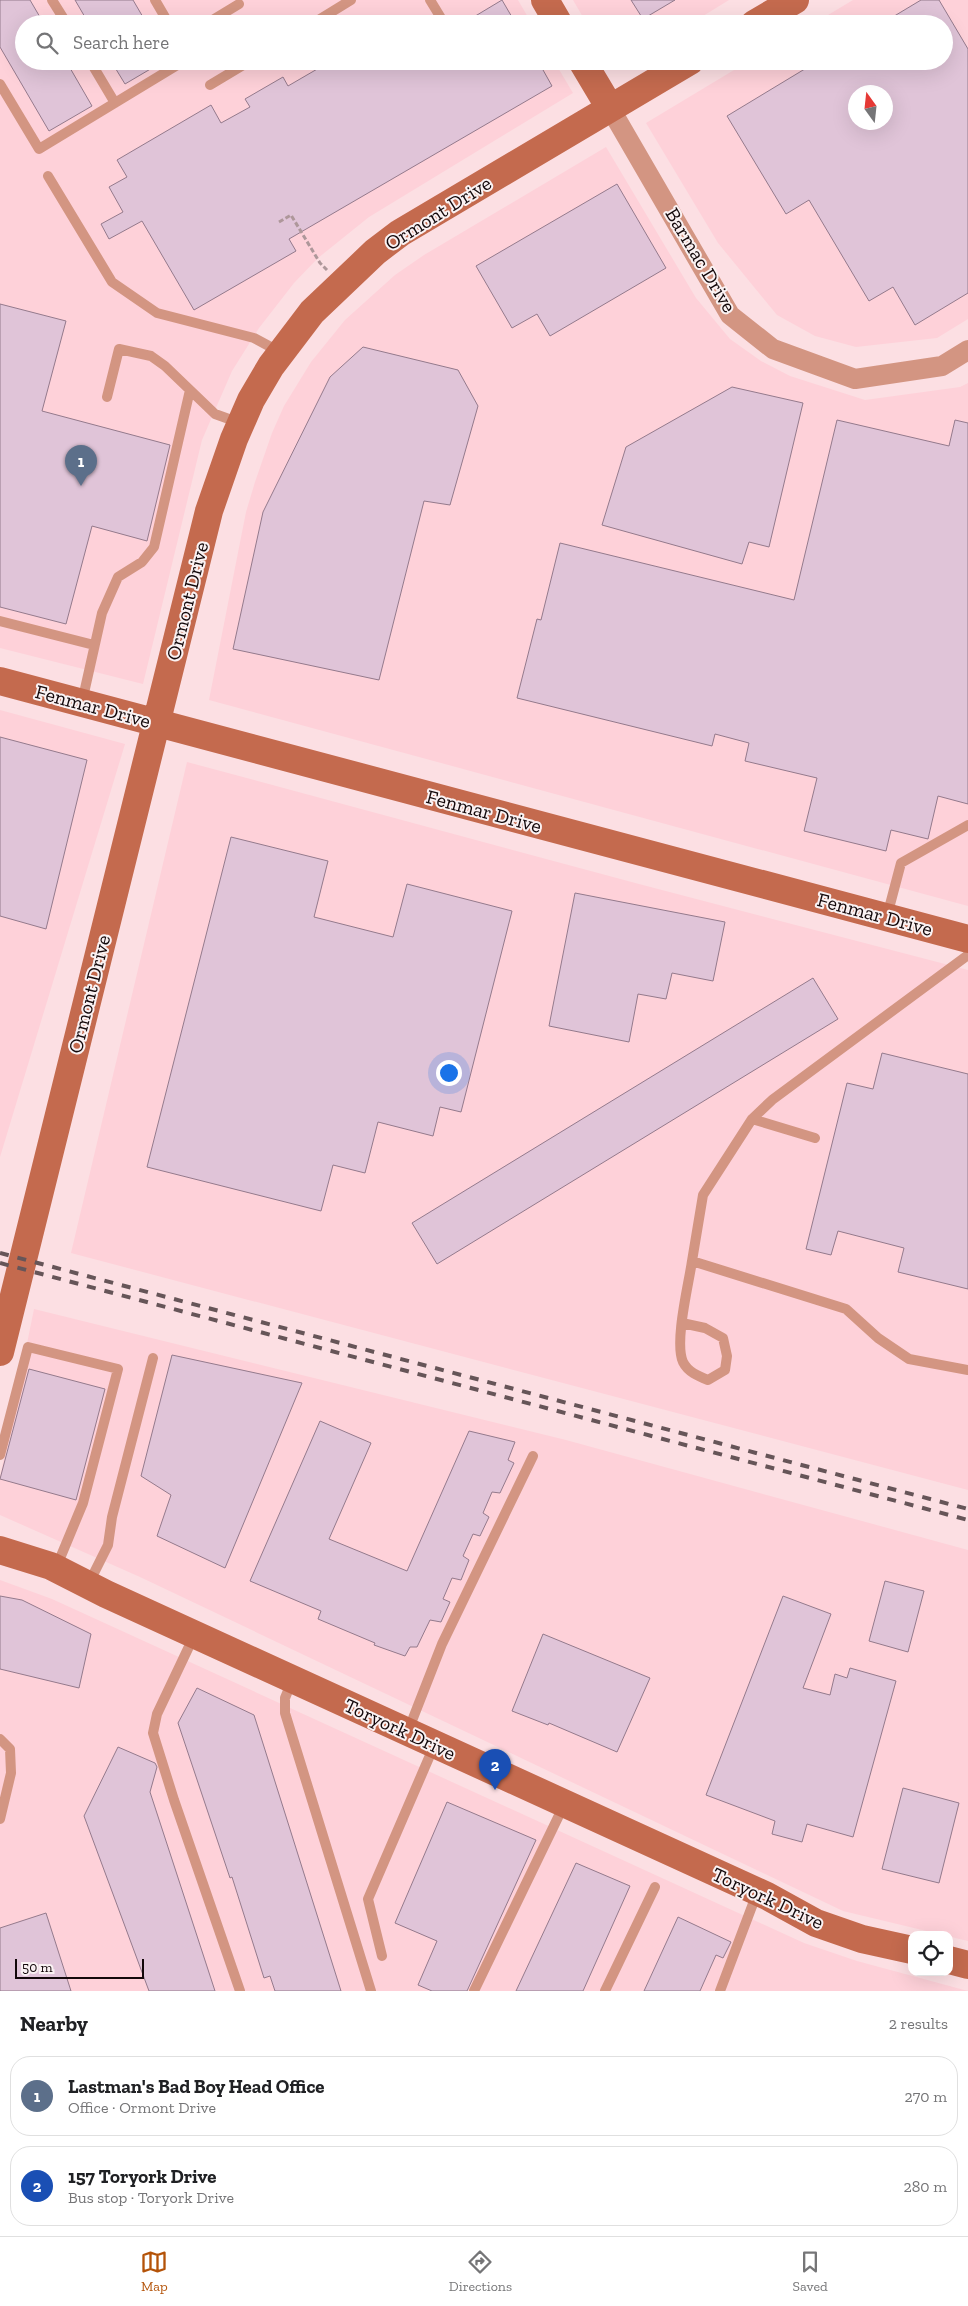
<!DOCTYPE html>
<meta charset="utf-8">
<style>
:root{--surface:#fff;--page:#f2f2f2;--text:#202124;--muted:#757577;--line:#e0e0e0;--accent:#b45309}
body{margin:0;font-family:"Zilla Slab",serif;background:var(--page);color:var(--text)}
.controls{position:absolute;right:15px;bottom:15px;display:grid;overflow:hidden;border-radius:10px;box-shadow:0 5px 20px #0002}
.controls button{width:45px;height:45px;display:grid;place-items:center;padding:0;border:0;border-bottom:1px solid var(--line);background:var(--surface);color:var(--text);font:25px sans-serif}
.compass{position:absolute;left:848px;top:85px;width:45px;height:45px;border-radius:50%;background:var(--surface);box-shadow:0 5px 20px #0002;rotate:345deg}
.scale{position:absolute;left:15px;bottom:12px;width:129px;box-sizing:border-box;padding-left:5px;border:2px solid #13080a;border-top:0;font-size:14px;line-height:18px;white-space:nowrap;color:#13080a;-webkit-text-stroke:4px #faf2f3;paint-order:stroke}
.you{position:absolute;left:448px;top:1072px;width:18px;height:18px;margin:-12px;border:4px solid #fff;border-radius:50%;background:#1a73e8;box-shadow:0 0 0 8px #1a73e833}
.badge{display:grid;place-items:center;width:32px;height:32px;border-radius:50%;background:var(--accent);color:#fff;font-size:16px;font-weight:700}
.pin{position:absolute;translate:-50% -41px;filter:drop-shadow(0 1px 2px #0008)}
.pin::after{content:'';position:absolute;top:26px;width:18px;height:15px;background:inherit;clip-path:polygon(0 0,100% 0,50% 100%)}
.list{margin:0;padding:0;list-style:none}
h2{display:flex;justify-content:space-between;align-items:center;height:65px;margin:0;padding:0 20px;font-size:21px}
h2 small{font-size:16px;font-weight:400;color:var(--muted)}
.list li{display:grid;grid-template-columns:32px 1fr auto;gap:15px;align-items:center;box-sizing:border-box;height:80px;margin:0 10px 10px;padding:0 10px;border:1px solid var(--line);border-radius:20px}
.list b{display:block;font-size:19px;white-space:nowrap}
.list p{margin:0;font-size:16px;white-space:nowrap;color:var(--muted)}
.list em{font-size:16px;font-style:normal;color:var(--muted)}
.icon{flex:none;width:28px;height:28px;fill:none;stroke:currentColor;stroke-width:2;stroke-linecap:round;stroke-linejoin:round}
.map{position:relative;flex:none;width:968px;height:1991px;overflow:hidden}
.search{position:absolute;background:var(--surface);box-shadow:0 5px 20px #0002;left:15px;right:15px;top:15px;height:55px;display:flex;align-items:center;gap:12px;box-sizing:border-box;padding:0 18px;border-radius:28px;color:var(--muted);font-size:19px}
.sheet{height:245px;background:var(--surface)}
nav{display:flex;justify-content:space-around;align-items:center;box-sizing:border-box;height:70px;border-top:1px solid var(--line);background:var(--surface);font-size:14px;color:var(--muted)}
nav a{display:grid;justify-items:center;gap:2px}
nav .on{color:var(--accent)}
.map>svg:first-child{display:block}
</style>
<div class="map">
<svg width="968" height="1991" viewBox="0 0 968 1991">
<rect width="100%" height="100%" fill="#fcdfe3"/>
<path fill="#fed1d9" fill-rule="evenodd" d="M 0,0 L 518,0 L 532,24 L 24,24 L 24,61 L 554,61 L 573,93 L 369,217 L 318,258 L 294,283 L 259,328 L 232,371 L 202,440 L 143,684 L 0,648 Z
M 573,0 L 729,0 L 690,24 L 587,24 Z
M 853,0 L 968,0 L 968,319 L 937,338 L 856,347 L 815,336 L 777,315 L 718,243 L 646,123 L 749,61 L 944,61 L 944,24 L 813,24 ZM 856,92 L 886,92 L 886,122 L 856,122 Z
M 606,147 L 696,298 L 730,339 L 761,361 L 790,376 L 865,400 L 960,387 L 968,383 L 968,906 L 209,700 L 246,512 L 255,482 L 272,433 L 284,406 L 311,362 L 345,320 L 395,275 L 424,255 Z
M 0,710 L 125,744 L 0,1157 Z
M 187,762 L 639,884 L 968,970 L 968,1490 L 71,1253 Z
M 34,1309 L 566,1440 L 968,1550 L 968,1941 L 843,1911 L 140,1577 L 0,1515 L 0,1477 Z
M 0,1580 L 52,1599 L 804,1943 L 857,1961 L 968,1991 L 0,1991 Z"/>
<path fill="#e0c4d8" stroke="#947a8c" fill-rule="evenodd" d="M 0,0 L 30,0 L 44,24 L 24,24 L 24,61 L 66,61 L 92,106 L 49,131 L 0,47 Z
M 75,0 L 133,0 L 147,24 L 89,24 Z
M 502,0 L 516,24 L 462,24 Z
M 631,0 L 675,0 L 643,19 Z
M 921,0 L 939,0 L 968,49 L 968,293 L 915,325 L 893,287 L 869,301 L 809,200 L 786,214 L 727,116 L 818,61 L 944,61 L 944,24 L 881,24 ZM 856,92 L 886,92 L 886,122 L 856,122 Z
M 111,61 L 164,61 L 125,84 Z
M 331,61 L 538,61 L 552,86 L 289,239 L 296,251 L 194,310 L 142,221 L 109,239 L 101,224 L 123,212 L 109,187 L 127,177 L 117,160 L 211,105 L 221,123 L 250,107 L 245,99 L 283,77 L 288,86 Z
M 617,184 L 666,268 L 550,336 L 537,314 L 512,328 L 476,266 Z
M 0,304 L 66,321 L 42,411 L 170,445 L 147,541 L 92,526 L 66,624 L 0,607 Z
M 363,347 L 458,370 L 478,406 L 450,505 L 424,501 L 379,680 L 233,649 L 263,512 L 330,377 Z
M 732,387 L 803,403 L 769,547 L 749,542 L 742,564 L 602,525 L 626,447 Z
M 837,420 L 949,446 L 955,420 L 968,423 L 968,804 L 938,796 L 928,839 L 891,830 L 886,851 L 804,831 L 817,778 L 745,761 L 749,743 L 715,734 L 712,746 L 517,698 L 537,619 L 541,620 L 560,543 L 794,600 Z
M 0,737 L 87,760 L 46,929 L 0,916 Z
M 231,837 L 328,861 L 314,917 L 393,937 L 407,884 L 512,911 L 461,1112 L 440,1107 L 433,1136 L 378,1122 L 365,1173 L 333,1165 L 321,1211 L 147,1167 Z
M 575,893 L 725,922 L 713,981 L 672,973 L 666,999 L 638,994 L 629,1042 L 549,1026 Z
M 813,978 L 838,1019 L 437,1264 L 412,1223 Z
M 882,1053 L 968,1074 L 968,1289 L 898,1272 L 904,1248 L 838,1231 L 831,1255 L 806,1249 L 847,1083 L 873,1089 Z
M 172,1355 L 302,1383 L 225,1568 L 157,1536 L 171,1495 L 141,1476 Z
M 29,1369 L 105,1389 L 76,1500 L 0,1479 Z
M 320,1421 L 371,1443 L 329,1539 L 407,1571 L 469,1431 L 515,1442 L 508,1460 L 514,1463 L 500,1493 L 492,1492 L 483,1513 L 489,1517 L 480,1536 L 473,1534 L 463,1556 L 469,1560 L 461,1580 L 452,1578 L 443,1599 L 450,1602 L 441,1622 L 430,1620 L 417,1647 L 410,1647 L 405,1656 L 374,1645 L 375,1643 L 318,1619 L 321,1611 L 250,1581 Z
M 885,1581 L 924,1591 L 908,1652 L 869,1641 Z
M 0,1596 L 22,1600 L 91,1634 L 79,1688 L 0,1669 Z
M 783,1596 L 831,1614 L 803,1688 L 830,1695 L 835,1674 L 847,1678 L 850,1668 L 896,1681 L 853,1837 L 807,1824 L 802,1842 L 772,1834 L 775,1821 L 706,1795 Z
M 543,1634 L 650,1678 L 617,1752 L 549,1723 L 548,1725 L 512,1711 Z
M 197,1688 L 254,1715 L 341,1991 L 275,1991 L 270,1976 L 264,1978 L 232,1877 L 230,1878 L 178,1723 Z
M 118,1747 L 155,1763 L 157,1767 L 150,1792 L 215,1991 L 149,1991 L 84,1816 Z
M 903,1788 L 959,1803 L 939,1883 L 882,1869 Z
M 447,1802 L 536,1840 L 467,1991 L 432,1991 L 418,1985 L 437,1941 L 395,1923 Z
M 576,1863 L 630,1886 L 583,1991 L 516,1991 Z
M 46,1913 L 71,1991 L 0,1991 L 0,1928 Z
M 678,1917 L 731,1942 L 723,1958 L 716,1955 L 700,1991 L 644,1991 Z"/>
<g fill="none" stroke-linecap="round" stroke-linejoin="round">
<path stroke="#ae979a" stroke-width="3" stroke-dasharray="5 2.5" stroke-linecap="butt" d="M 279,222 L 291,215 L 320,263 L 327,270"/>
<path stroke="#d39582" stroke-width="10" d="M 52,0 L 67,24
M 155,0 L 169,24
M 430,0 L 441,18
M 206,24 L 239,4
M 312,24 L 351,0
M 90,61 L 115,103
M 0,84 L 39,149 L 184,61
M 210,85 L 250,61
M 48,176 L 112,282 L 157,313 L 254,338 L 280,352
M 107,397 L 119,349 L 151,356 L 165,366 L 215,414 L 240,423
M 0,621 L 94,645
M 82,702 L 102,613 L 118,577 L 142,562 L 154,547 L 190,390
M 887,916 L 901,863 L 968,825
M 968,955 L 772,1100 L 752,1119 L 703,1195 L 692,1261 L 846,1309 L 878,1338 L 909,1359 L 968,1370
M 752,1119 L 815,1138
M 682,1323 L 705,1328 L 723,1338 L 727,1356 L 725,1370 L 708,1380 C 698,1376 688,1372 683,1362 C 674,1342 689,1283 692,1261
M 0,1455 L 28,1347 L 118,1369 L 83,1503 L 56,1568
M 88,1585 L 108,1545 L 112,1517 L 153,1358
M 194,1636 L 157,1714 L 153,1733 L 174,1800 L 240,1991
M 292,1681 L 285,1698 L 285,1713 L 371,1991
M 408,1731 L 442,1644 L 533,1456
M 0,1739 L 10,1749 L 11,1773 L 0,1819
M 382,1956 L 368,1899 L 434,1746
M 474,1991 L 564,1805
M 605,1991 L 655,1887
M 720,1991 L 757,1893"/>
<path stroke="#d39582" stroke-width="20" d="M 610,108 L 730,315 L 773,349 L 855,379 L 942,366 L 968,350"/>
<path stroke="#c46a4e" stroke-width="28" d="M 545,0 L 559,24
M 754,24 L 795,0
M 582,61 L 610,108
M 0,681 L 968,939
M 0,1352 L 209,511 L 234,439 L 251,400 L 271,366 L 312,312 L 375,252 L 400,233 L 690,61
M 0,1550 L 51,1566 L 106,1594 L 767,1896 L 816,1923 L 862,1939 L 912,1950
M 949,1960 L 968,1965"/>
<path stroke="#665558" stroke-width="4" stroke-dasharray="9 9" stroke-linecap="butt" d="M 0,1253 L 968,1509
M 0,1263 L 968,1520"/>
</g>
<g text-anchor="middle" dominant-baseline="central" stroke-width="4" stroke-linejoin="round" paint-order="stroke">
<g font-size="20" fill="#13080a" stroke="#faf2f3">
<text transform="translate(438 213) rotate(-32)">Ormont Drive</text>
<text transform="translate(701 260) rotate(59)">Barmac Drive</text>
<text transform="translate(187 601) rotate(-76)">Ormont Drive</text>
<text transform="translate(93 706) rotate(15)">Fenmar Drive</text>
<text transform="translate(484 811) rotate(15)">Fenmar Drive</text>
<text transform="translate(875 914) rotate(15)">Fenmar Drive</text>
<text transform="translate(89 994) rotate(-76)">Ormont Drive</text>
<text transform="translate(400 1729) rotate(25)">Toryork Drive</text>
<text transform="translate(768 1898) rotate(25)">Toryork Drive</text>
</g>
</g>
</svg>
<div class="controls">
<button><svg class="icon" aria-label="locate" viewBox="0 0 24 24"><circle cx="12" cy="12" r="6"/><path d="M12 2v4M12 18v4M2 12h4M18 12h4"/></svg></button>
</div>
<svg class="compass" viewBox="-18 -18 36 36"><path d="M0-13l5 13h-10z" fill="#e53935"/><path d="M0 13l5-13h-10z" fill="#757577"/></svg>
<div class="scale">50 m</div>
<div class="you"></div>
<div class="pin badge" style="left:81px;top:486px;background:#5c6f8a">1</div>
<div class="pin badge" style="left:495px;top:1790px;background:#1a4fb4">2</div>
<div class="search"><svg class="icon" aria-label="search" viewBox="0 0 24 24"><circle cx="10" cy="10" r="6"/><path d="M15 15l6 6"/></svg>Search here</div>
</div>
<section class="sheet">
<h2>Nearby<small>2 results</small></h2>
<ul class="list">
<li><span class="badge" style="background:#5c6f8a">1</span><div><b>Lastman's Bad Boy Head Office</b><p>Office · Ormont Drive</p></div><em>270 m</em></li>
<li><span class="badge" style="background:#1a4fb4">2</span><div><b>157 Toryork Drive</b><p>Bus stop · Toryork Drive</p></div><em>280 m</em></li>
</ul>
</section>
<nav>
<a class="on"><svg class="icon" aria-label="map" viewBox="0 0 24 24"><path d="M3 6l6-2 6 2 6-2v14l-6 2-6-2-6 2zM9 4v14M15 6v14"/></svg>Map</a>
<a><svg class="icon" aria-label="directions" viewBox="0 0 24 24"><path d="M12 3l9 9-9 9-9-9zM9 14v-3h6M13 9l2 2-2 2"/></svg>Directions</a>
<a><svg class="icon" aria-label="saved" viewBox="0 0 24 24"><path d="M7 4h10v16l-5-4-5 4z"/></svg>Saved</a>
</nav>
